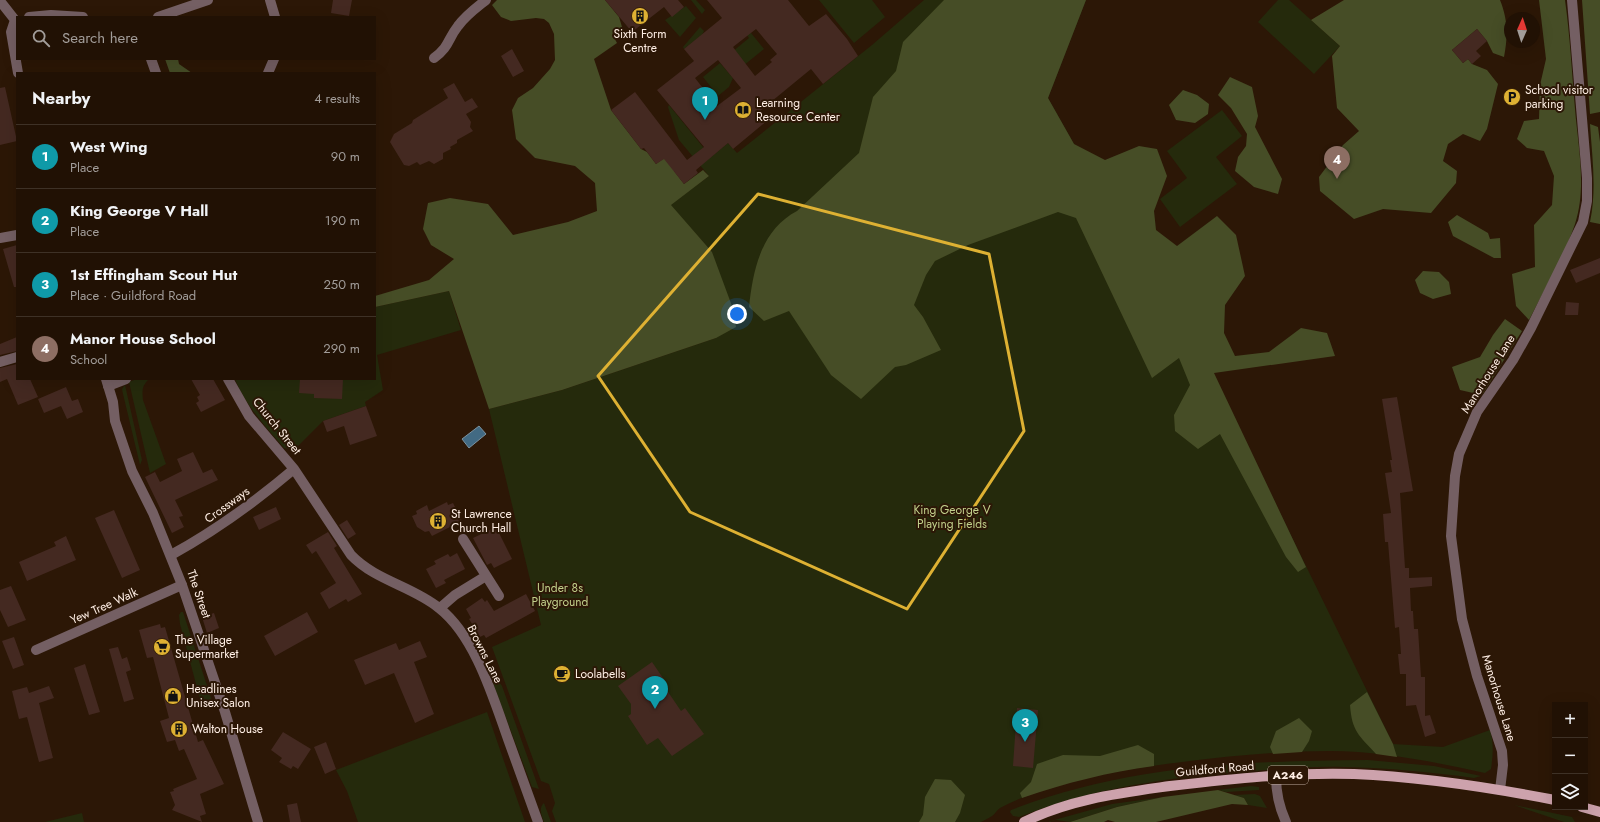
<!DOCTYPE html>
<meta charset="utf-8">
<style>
:root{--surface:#211104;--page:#291a0e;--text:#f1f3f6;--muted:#a29d9a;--line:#3e3126;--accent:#7c3aed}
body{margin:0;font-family:Jost,sans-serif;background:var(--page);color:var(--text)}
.controls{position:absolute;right:12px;bottom:12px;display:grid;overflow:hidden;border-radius:0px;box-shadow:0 4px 16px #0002}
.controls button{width:36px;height:36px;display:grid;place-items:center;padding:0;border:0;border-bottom:1px solid var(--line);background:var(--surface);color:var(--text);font:20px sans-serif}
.compass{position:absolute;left:1504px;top:12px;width:36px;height:36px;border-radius:50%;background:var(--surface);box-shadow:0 4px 16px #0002;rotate:3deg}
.you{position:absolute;left:737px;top:314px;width:14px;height:14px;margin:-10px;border:3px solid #fff;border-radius:50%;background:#1a73e8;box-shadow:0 0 0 6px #1a73e833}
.badge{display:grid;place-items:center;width:26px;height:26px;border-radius:50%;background:var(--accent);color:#fff;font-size:13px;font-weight:700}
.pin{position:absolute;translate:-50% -33px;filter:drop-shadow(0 1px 2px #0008)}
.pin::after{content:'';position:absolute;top:21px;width:14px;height:12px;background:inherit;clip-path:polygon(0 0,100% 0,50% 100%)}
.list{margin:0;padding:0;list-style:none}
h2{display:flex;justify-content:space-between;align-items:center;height:52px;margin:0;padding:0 16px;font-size:17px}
h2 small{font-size:13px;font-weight:400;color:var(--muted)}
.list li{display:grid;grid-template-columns:26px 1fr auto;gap:12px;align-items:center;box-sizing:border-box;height:64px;padding:0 16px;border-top:1px solid var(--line)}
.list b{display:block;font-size:15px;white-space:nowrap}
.list p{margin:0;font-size:13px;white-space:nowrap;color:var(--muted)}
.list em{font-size:13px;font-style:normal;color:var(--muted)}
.icon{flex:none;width:22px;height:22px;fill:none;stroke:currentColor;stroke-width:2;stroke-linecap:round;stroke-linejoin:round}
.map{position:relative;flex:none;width:1600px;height:822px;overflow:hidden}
.search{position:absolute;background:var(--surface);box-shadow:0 4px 16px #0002;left:16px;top:16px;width:360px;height:44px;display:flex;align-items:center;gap:10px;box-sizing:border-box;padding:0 14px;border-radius:0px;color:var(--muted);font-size:15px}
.panel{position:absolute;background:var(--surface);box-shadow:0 4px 16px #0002;left:16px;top:72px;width:360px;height:308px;border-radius:0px}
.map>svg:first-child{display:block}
</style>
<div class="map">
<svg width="1600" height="822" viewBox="0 0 1600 822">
<rect width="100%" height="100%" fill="#2c1706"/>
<path fill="#252a0c" d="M 691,0 L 696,0 L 705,10 L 702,14 Z
M 819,0 L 872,0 L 885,17 L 854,43 Z
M 924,0 L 1086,0 L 1048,98 L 1263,478 L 1393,744 L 1443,747 L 1490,730 C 1494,743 1493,755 1491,769 L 1485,773 C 1434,762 1382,751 1330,751 C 1281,751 1230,756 1182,762 C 1120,770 1056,779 1000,808 C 997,810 995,814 992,816 C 989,818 985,820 981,822 L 556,822 L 552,811 L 555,803 L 549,784 L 541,781 L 492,647 L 541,625 L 489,409 L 562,390 L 716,338 L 712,252 L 670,205 L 709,176 L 679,140 L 668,107 L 669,105 L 711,157 L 728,143 L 737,153 L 872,45 Z
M 1278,0 L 1289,0 L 1340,46 L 1314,74 L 1258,22 Z
M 686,6 L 696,18 L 680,37 L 665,20 Z
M 700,27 L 704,31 L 702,35 L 684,49 L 683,47 Z
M 747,28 L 764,49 L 743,66 L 732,52 L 749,38 L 744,31 Z
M 720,63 L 733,78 L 729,87 L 718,96 L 703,77 Z
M 1222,110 L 1242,136 L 1216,157 L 1237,184 L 1180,227 L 1160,199 L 1187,178 L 1167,151 Z
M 449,291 L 461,330 L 377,355 L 383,390 L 365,402 L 366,406 L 323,421 L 294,450 L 284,448 C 266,427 245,405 235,379 L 375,379 L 375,307 Z
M 137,379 L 149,379 C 142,386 142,390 143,400 L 166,464 L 150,473 L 129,382 Z
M 125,385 L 142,460 L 140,465 L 123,394 L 122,389 Z
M 181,612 L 183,612 L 213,704 L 210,708 L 206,707 L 200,699 L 180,624 L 179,615 Z
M 485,662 L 502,686 L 539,789 L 532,787 Z
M 487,712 L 525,822 L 358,822 L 347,791 L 336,770 Z
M 1368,760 L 1434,766 L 1481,776 L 1474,778 C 1431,772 1388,768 1344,767 C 1305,766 1265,770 1226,773 C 1153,780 1087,790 1019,817 L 1013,816 L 1010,812 L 1011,810 C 1129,765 1244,761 1368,760 Z
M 1251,786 L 1259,787 L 1259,790 L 1226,792 L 1218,790 Z
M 1255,794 L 1260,796 L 1267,808 L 1248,805 L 1244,798 L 1234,795 Z
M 1163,797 L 1117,807 L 1070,822 L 1056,820 L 1047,822 L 1112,804 Z
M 544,803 L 551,822 L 544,822 C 542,816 538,808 544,803 Z
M 1514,805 L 1572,817 L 1575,822 L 1564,822 Z
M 82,813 L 84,822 L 45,822 Z"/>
<path fill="#464d26" d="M 497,0 L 605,0 L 619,17 L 622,27 L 612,34 L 617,43 L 594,59 L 611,110 L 641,149 L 647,152 L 656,164 L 674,151 L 674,171 L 684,184 L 703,170 L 709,176 L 671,205 L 712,252 L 732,306 L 736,327 L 716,338 L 562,390 L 489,409 L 449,291 L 375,307 L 375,296 L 429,280 L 454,259 L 431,245 L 423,229 L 428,203 L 450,198 L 488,204 L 513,235 L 568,222 L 597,211 L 595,183 L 575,166 L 535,158 L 516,139 L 512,110 L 518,98 L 533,88 L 550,69 L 555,60 L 554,34 L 549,23 L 544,19 L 536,18 L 511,21 L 501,17 L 492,5 Z
M 944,0 L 1086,0 L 1048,98 L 1074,144 L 1105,160 L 1139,146 L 1157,149 L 1167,176 L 1154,211 L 1156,230 L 1177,246 L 1217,216 L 1236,235 L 1245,276 L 1225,305 L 1224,333 L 1235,356 L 1269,352 L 1301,328 L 1327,333 L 1335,356 L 1214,373 L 1306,567 L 1298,572 L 1286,557 L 1220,434 L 1198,449 L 1175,431 L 1174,415 L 1190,385 L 1179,358 L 1152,378 L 1076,218 L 1058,212 L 968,245 L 935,261 L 926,275 L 914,305 L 923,317 L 941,350 L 906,365 L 895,367 L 861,399 L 831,375 L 789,311 L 764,321 L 749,307 C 753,270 761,230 797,211 L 859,153 L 873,97 L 896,71 L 903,42 Z
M 1344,0 L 1500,0 C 1508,20 1508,36 1504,57 L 1493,53 L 1487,41 L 1477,29 L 1452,50 L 1463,63 L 1468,59 L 1472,64 L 1487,70 L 1498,84 L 1487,129 L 1480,141 L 1463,134 L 1448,144 L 1443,161 L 1457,171 L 1456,183 L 1431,213 L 1383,209 L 1354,219 L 1320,191 L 1319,177 L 1343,145 L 1359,131 L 1337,108 L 1332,56 L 1340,46 L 1311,20 Z
M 1539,0 L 1565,0 C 1570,36 1572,73 1575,109 C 1578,146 1587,188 1575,224 C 1564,257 1545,288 1529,320 L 1516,306 L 1512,274 L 1535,267 L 1534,225 L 1552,205 L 1554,176 L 1544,151 L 1527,148 L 1517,139 L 1524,121 L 1539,119 L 1540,85 L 1546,59 Z
M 1582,0 L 1600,0 L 1600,112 L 1590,114 Z
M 165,59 L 178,59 L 179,64 L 192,73 L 170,73 Z
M 1230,77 L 1252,87 L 1258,116 L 1255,127 L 1282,179 L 1278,194 L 1254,187 L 1235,171 L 1238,157 L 1246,146 L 1247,134 L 1231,108 L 1218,95 Z
M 1183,90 L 1197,95 L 1209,104 L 1208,114 L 1195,123 L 1176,120 L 1169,105 Z
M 1590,124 L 1598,127 L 1600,142 L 1600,224 L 1590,222 C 1597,189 1592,157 1590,124 Z
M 1457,215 L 1488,233 L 1490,239 L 1500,238 L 1501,258 L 1494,258 L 1453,236 L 1448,222 Z
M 1423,271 L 1439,272 L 1449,282 L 1451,294 L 1433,299 L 1420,293 L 1415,280 Z
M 1505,319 L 1522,331 L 1482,395 L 1460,390 L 1452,367 L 1480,357 L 1493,335 Z
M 1367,692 L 1393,744 L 1397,757 L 1376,754 C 1359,735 1352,732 1350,705 Z
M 1299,718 L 1312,731 L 1309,741 L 1302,752 L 1273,754 L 1270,747 L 1276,731 Z
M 1138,745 L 1154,754 L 1154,766 C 1108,772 1066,783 1022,798 L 1020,793 L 1031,782 L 1037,764 L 1063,755 L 1100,756 Z
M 935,779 L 951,780 L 965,795 L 960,813 L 955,822 L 919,822 L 923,815 L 925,797 Z
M 1218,790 L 1244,798 L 1248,805 L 1232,804 L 1156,822 L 1115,822 L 1108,820 L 1104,822 L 1070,822 L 1117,807 L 1163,797 Z"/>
<path fill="#426a83" stroke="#7b92a0" d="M 479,426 L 486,434 L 469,448 L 462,439 Z"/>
<path fill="#442921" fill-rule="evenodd" d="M 333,0 L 352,0 L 349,16 L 331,13 Z
M 605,0 L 678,0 L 684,7 L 672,17 L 664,7 L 632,32 Z
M 707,0 L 788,0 L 809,26 L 826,14 L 847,39 L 858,56 L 823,84 L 811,69 L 760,111 L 768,120 L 733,149 L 728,143 L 696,170 L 698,173 L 684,184 L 664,159 L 656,164 L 644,148 L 641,149 L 611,110 L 635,92 L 687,160 L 704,147 L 657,90 L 694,61 L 684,49 L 722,18 ZM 756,29 L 777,54 L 770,60 L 772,62 L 755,76 L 733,47 ZM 718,60 L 741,88 L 717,106 L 695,78 Z
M 1477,29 L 1487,41 L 1476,51 L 1481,56 L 1472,64 L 1468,59 L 1463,63 L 1452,50 Z
M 512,49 L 524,71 L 513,77 L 501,56 Z
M 454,83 L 465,102 L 472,98 L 478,107 L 466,114 L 471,122 L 470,127 L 473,131 L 457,140 L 457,143 L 450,147 L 451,149 L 443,153 L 443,159 L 434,164 L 429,161 L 420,165 L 417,162 L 409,166 L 404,165 L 390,142 L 394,134 L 412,123 L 413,120 L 448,98 L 443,89 Z
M 5,87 L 17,141 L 0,145 L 0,88 Z
M 17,245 L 17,287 L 14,287 L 3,249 Z
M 1600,258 L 1600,273 L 1576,283 L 1570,270 Z
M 1566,302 L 1579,303 L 1578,315 L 1565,315 Z
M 17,337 L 17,351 L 0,355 L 0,344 Z
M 17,364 L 17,379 L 30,379 L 38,397 L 18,405 L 7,379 L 0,382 L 0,368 Z
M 191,379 L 213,379 L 225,400 L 201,412 L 196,403 L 199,401 L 197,397 L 200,395 Z
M 300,379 L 343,379 L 342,399 L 314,398 L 314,394 L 299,393 Z
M 66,387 L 72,401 L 78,399 L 83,412 L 67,419 L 61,406 L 44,413 L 38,399 Z
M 1397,397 L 1413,491 L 1400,493 L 1405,568 L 1409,568 L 1409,578 L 1432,577 L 1432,586 L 1410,588 L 1411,611 L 1413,611 L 1414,629 L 1418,629 L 1421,677 L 1425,677 L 1425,716 L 1430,715 L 1436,733 L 1425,737 L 1416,705 L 1406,706 L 1406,674 L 1400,674 L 1398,654 L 1401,654 L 1399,627 L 1395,628 L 1388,542 L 1385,542 L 1383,514 L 1391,513 L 1385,473 L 1392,472 L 1390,460 L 1392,460 L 1382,399 Z
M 366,406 L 377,436 L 350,445 L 344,426 L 327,432 L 323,421 Z
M 193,452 L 203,473 L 212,469 L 218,480 L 175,500 L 183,516 L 179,517 L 184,527 L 172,533 L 145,477 L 155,472 L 160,482 L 182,471 L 177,459 Z
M 447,502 L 448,505 L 453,503 L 462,521 L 432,536 L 429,531 L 425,532 L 417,527 L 412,516 L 417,514 L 416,511 L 427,505 L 429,511 Z
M 276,507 L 281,519 L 259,530 L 253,517 Z
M 114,510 L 140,570 L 122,578 L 95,518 Z
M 347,520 L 356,534 L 348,539 L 339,525 Z
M 496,527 L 512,559 L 494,568 L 491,563 L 487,565 L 473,538 Z
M 328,532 L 337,546 L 334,548 L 362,594 L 348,602 L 346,599 L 329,609 L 320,593 L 336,583 L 316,551 L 312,554 L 306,545 Z
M 66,536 L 76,560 L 27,581 L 19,562 L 56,546 L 54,542 Z
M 457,553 L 465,569 L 444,580 L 446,583 L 436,588 L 426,569 L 436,564 L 434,561 L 448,554 L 450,557 Z
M 11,586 L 26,620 L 8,627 L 0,610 L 0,590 Z
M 526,594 L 535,611 L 486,638 L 484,635 L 480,637 L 469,619 L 471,618 L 466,609 L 482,598 L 485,602 L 487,600 L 494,611 Z
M 307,612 L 318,632 L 275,656 L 264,636 Z
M 214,613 L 219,628 L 207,633 L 202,617 Z
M 160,624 L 161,628 L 165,627 L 198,742 L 203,740 L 224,784 L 200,794 L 206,814 L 200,816 L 202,822 L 172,810 L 175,805 L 170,792 L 174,791 L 173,789 L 197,779 L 184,749 L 179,751 L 175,740 L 167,742 L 160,721 L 169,718 L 153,657 L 147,658 L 139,630 Z
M 14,637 L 24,665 L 13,669 L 2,641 Z
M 420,641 L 427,657 L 414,662 L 434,714 L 415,723 L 394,673 L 365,685 L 354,660 L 396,643 L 399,650 Z
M 118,647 L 122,659 L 127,657 L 131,670 L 126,672 L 134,699 L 124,702 L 109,649 Z
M 652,662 L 665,681 L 662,683 L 681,711 L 685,708 L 704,734 L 672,756 L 658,738 L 647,745 L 628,716 L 631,714 L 631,704 L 618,686 Z
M 85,664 L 100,712 L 89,715 L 74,668 Z
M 49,686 L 54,698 L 39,703 L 53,758 L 39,762 L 27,717 L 19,719 L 12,691 L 27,687 L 29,693 Z
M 1017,708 L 1038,710 L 1033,768 L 1013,766 Z
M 283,732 L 311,749 L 298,769 L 293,766 L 291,769 L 279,762 L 282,758 L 271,750 Z
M 326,742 L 336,769 L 325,774 L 314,747 Z
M 297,803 L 301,822 L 290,822 L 287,805 Z"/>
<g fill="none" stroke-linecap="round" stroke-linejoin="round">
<path stroke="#745f63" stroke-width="10" d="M 270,0 L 275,17
M 434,58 C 450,46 447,40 458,26 C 466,15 476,8 486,0
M 151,59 L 156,73
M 268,73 L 274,59
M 0,238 L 17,235
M 0,362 L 17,357
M 228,379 L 249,416 L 294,469 L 351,555 C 376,581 412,586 439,608 C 475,636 493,697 508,739 C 518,766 528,794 538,822
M 108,386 L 126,379
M 463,539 L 499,596
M 171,555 C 215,531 255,502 294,469
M 440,608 L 455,595 L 486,576
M 36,650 L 182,585
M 1276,776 C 1276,793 1279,807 1286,822
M 1500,790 L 1503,765 L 1502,751 L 1477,676 L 1462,619 L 1451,536 L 1455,476 L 1459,454 L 1477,412 L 1513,360 L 1531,328 L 1583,222 L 1587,201 L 1587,178 L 1572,0"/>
<path stroke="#745f63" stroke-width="10" d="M 0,1 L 15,20
M 29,17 L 51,15 L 83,17
M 158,17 L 208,0
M 15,20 L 11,32 L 18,73
M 106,379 L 113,402 L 115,421 L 132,471 L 153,513 L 182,585 L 225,712 L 258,822"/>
<path stroke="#cda2ac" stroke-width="10" d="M 1582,807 L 1600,812
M 1024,822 C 1070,799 1121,793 1170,786 C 1231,779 1293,772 1354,774 C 1422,777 1488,787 1555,800"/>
</g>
<path fill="none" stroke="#deb133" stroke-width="3" stroke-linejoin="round" d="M 758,194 L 989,254 L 1024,431 L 907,609 L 690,512 L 598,376 Z"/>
<defs>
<g id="building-disc" transform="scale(0.9)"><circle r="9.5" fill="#deb133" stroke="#2c1706"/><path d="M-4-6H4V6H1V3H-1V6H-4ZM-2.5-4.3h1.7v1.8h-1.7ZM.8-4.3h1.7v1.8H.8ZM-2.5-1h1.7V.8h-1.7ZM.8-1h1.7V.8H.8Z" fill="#111"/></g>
<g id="parking-disc" transform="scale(0.9)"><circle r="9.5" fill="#deb133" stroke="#2c1706"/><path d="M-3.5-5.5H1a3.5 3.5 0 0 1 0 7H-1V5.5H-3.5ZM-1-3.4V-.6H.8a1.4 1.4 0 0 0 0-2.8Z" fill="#111"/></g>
<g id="library-disc" transform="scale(0.9)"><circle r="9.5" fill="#deb133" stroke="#2c1706"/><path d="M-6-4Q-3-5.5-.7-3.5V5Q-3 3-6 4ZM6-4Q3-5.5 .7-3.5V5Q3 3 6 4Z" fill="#111"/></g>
<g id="supermarket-disc" transform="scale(0.9)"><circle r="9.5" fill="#deb133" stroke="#2c1706"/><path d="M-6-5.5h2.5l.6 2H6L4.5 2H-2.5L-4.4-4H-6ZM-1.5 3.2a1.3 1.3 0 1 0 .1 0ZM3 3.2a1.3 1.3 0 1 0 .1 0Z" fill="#111"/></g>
<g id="cafe-disc" transform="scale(0.9)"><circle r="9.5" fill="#deb133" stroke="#2c1706"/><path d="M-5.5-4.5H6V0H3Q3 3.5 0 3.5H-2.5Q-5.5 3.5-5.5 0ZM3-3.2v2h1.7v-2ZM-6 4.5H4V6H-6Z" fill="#111"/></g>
<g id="shop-disc" transform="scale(0.9)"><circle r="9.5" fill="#deb133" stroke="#2c1706"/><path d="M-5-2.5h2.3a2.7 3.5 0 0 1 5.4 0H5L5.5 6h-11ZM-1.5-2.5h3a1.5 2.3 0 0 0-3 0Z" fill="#111"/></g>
</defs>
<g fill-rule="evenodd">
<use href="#building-disc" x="640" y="16"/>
<use href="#parking-disc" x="1512" y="97"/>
<use href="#library-disc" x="743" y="110"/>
<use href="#building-disc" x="438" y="521"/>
<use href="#supermarket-disc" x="162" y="647"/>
<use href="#cafe-disc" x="562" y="674"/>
<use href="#shop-disc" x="173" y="696"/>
<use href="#building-disc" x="179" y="729"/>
</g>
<g text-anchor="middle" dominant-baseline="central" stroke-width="4" stroke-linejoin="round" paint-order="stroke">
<rect fill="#2c1706" stroke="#c0aea2" stroke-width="1" x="1268" y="766" width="40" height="18" rx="3"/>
<g font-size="11" font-weight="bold" fill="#ffefe5">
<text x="1288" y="775">A246</text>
</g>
<g font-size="12" fill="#ffefe5" stroke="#2c1706" text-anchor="start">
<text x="640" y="34" text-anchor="middle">Sixth Form<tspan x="640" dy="14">Centre</tspan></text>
<text x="1525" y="90">School visitor<tspan x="1525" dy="14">parking</tspan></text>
<text x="756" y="103">Learning<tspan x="756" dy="14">Resource Center</tspan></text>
<text x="451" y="514">St Lawrence<tspan x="451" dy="14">Church Hall</tspan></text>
<text x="175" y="640">The Village<tspan x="175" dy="14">Supermarket</tspan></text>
<text x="575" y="674">Loolabells</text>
<text x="186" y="689">Headlines<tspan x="186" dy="14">Unisex Salon</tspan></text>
<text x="192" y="729">Walton House</text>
</g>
<g font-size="12" fill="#ffefe5" stroke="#2c1706">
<text transform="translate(1488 374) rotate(-58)">Manorhouse Lane</text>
<text transform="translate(277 426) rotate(51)">Church Street</text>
<text transform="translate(227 505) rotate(-36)">Crossways</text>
<text transform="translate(199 594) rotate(71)">The Street</text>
<text transform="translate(104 606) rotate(-24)">Yew Tree Walk</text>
<text transform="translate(485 654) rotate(63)">Browns Lane</text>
<text transform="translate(1499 698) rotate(73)">Manorhouse Lane</text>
<text transform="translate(1215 769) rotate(-5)">Guildford Road</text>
</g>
<g font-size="12" fill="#c1cf8b" stroke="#2c1706">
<text x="952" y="510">King George V<tspan x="952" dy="14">Playing Fields</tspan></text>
<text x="560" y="588">Under 8s<tspan x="560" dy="14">Playground</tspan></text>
</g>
</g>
</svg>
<div class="controls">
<button>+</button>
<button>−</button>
<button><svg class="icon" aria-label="layers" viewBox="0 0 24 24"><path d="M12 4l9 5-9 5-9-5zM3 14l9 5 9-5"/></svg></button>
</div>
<svg class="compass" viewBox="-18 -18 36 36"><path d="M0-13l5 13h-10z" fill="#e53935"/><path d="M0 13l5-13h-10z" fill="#a29d9a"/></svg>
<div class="you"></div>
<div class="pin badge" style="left:705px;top:120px;background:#0f9aa8">1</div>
<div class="pin badge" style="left:655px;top:709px;background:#0f9aa8">2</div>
<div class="pin badge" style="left:1025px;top:742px;background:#0f9aa8">3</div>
<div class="pin badge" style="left:1337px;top:179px;background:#8d6e63">4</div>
<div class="search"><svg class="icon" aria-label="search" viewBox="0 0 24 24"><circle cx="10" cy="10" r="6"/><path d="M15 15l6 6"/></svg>Search here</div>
<section class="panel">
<h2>Nearby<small>4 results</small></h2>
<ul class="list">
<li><span class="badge" style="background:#0f9aa8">1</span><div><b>West Wing</b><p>Place</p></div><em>90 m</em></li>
<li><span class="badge" style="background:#0f9aa8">2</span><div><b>King George V Hall</b><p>Place</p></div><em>190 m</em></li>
<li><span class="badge" style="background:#0f9aa8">3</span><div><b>1st Effingham Scout Hut</b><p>Place · Guildford Road</p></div><em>250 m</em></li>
<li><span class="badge" style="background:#8d6e63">4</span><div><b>Manor House School</b><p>School</p></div><em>290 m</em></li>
</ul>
</section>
</div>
